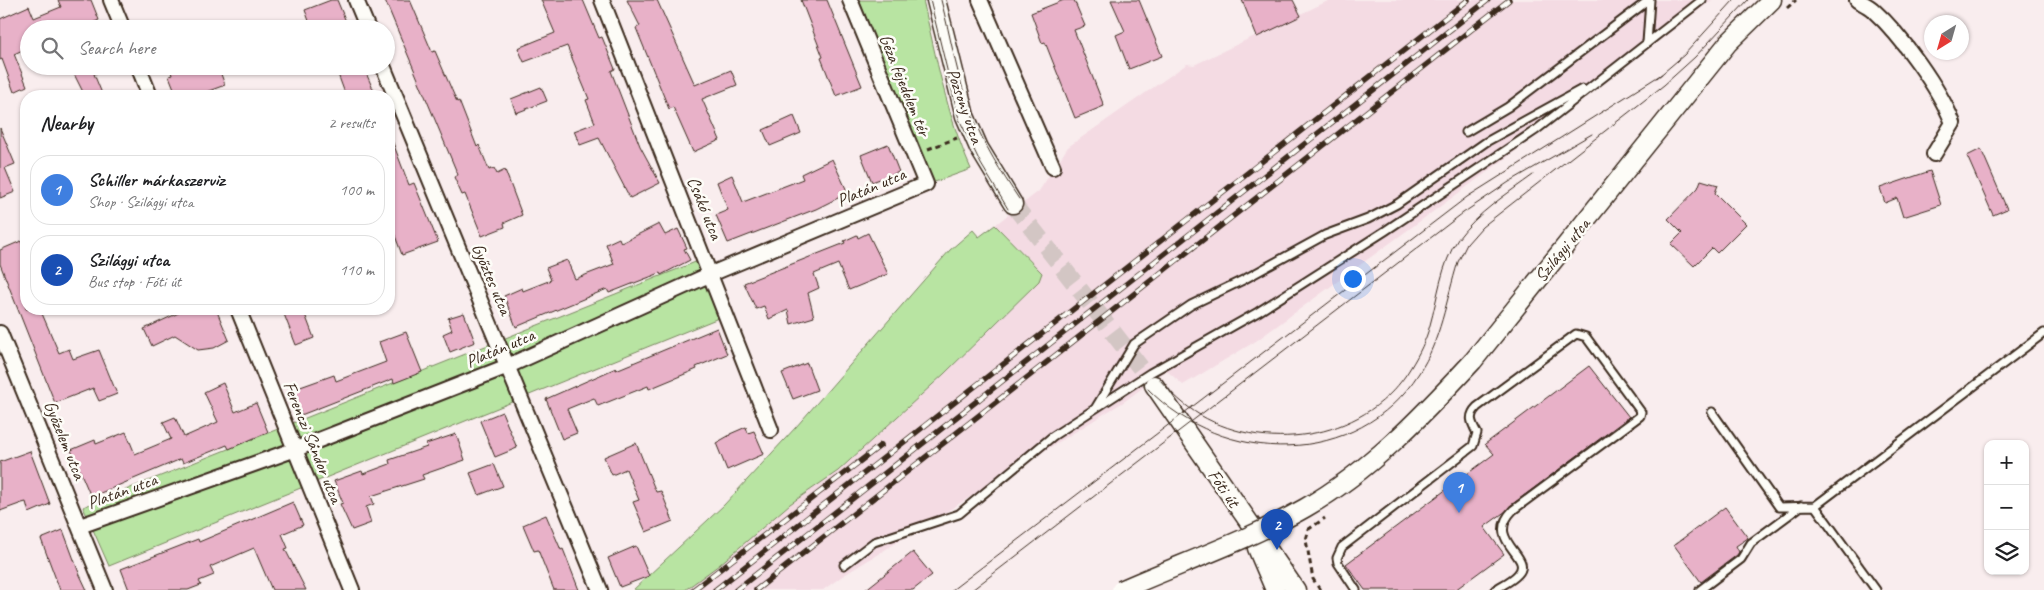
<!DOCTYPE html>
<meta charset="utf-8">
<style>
:root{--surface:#fff;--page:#f6f6f6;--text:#202124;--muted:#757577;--line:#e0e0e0;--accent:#d93025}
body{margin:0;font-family:Caveat,sans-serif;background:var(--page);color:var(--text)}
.controls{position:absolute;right:15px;bottom:15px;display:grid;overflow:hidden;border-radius:10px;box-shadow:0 1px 4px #0004}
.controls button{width:45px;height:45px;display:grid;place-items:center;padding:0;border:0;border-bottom:1px solid var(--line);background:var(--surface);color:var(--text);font:25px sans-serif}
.compass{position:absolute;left:1924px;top:15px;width:45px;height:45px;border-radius:50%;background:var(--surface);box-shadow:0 1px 4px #0004;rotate:217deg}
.you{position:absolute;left:1352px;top:278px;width:18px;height:18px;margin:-12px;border:4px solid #fff;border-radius:50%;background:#1a73e8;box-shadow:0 0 0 8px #1a73e833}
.badge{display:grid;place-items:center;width:32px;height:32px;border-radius:50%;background:var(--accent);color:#fff;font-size:16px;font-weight:700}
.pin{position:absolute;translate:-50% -41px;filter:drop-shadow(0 1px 2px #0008)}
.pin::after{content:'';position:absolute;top:26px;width:18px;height:15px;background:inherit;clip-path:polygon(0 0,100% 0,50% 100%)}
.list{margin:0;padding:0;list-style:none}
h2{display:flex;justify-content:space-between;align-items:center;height:65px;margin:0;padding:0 20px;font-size:21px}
h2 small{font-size:16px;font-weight:400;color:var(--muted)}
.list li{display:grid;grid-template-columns:32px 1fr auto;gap:15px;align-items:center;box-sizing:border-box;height:70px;margin:0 10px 10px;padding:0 10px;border:1px solid var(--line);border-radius:20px}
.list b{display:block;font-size:19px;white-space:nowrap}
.list p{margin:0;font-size:16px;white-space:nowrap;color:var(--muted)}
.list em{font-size:16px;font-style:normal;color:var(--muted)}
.icon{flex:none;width:28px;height:28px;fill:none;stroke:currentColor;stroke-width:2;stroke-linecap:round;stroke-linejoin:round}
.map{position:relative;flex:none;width:2044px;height:590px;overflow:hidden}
.search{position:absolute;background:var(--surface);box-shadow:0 1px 4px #0004;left:20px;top:20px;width:375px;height:55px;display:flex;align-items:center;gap:12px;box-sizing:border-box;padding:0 18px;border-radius:28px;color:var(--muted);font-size:19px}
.panel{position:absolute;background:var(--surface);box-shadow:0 1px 4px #0004;left:20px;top:90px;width:375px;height:225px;border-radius:20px}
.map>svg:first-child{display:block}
</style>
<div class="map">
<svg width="2044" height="590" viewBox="0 0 2044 590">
<rect width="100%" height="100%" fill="#f9edee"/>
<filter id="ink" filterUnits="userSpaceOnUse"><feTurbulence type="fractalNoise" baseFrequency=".02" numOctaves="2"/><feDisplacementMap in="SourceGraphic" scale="10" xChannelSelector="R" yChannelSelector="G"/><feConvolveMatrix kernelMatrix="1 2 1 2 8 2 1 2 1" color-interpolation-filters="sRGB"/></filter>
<g filter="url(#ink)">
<path fill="#f4dbe3" d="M 1330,0 L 1712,0 L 1505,159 L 1256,341 L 1183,385 L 1166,370 L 1125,401 L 841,577 L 823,590 L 685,590 L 719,565 L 790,504 L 838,471 L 944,374 L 1039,281 L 1042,273 L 995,225 L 1039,191 L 1068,147 L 1187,64 L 1194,65 Z"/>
<path fill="#b8e4a2" stroke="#7a8760" d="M 859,0 L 923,0 C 936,57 947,116 971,169 L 932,183 Z
M 995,225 L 1042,273 L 1039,281 L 944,374 L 838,471 L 790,504 L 719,565 L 685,590 L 633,590 L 724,505 L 796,427 L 950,250 L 973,230 L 979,237 Z
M 698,261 L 721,317 L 109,566 L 83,507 Z"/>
<path fill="#e8b1c8" stroke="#3b2a1e" d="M 58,0 L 91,0 L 99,20 L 79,29 L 29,29 L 29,47 L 14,54 L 27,86 L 14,92 L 2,59 L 0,60 L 0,19 L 29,6 L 34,18 L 61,7 Z
M 331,0 L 337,0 L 347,24 L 335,29 L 312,29 L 305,10 Z
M 385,0 L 410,0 L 432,52 L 435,51 L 457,102 L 459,101 L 477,147 L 479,145 L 489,170 L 494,168 L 497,174 L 505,170 L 522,215 L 504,223 L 505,227 L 482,236 L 465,194 L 462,195 L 454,177 L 458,175 Z
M 541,0 L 583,0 L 599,38 L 602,37 L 615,69 L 611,71 L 640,146 L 660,183 L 630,198 L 599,138 L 580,145 L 574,131 L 595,123 L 586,100 L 589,99 L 567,46 L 524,62 L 518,48 L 555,33 Z
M 627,0 L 657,0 L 695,85 L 731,70 L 737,85 L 702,99 L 720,140 L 693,152 L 673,107 L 669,109 L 636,28 L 640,26 Z
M 801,0 L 827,0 L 862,86 L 836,96 L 821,58 L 823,57 Z
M 1064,0 L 1074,0 L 1085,26 L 1074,30 L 1104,106 L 1075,118 L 1045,42 L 1042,43 L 1031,13 Z
M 1111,0 L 1139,0 L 1162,56 L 1129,69 L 1116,35 L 1125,31 Z
M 1242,0 L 1293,0 L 1301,16 L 1257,37 Z
M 70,66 L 112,66 L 94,74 L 103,96 L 85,96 Z
M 169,66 L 194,66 L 196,72 L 212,66 L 218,66 L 225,85 L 195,96 L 177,96 L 169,76 L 172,75 Z
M 335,66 L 363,66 L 376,96 L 346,96 Z
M 541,87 L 547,101 L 516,113 L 511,99 Z
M 794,116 L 801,133 L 770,146 L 763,130 Z
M 0,128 L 15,164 L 5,168 L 15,192 L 0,198 Z
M 390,135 L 409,185 L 414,183 L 438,242 L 402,255 L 389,219 Z
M 888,144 L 899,172 L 872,182 L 861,155 Z
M 1981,149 L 2007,209 L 1993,215 L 1967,156 Z
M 832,159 L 848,193 L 816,209 L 728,243 L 716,215 L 728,210 L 717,182 L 732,175 L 743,202 L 803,179 L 801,174 Z
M 1930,171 L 1941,205 L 1903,217 L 1897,198 L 1885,203 L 1880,188 Z
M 1701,180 L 1718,185 L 1715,193 L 1746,224 L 1717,253 L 1712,248 L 1694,266 L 1671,244 L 1682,233 L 1668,219 L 1698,188 Z
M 659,224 L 665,235 L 678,229 L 687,248 L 684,249 L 690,260 L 661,275 L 660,273 L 609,293 L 607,289 L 516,327 L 504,296 L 522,288 L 523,291 L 551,280 L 546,268 L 567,260 L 575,279 L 614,264 L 606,244 L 619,238 L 621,243 Z
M 868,233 L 888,274 L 849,290 L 838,264 L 814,274 L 819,288 L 808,293 L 814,317 L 791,324 L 788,310 L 769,319 L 764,306 L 756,309 L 744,283 L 845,243 L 844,241 L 857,235 L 858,238 Z
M 21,241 L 26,253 L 26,309 L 40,309 L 59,353 L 69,349 L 73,359 L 99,350 L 117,394 L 99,401 L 93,388 L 55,403 L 0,264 L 0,250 Z
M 187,309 L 216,309 L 229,340 L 214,348 L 198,350 L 175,335 L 152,346 L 144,329 Z
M 282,309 L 303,309 L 314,338 L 296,345 Z
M 464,313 L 475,342 L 450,352 L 443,334 L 452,330 L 448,318 Z
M 717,328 L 727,354 L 696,367 L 697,369 L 649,389 L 648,386 L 598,406 L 594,398 L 567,409 L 577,433 L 562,439 L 546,399 L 616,368 L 616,370 Z
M 406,332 L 422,372 L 394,383 L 393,379 L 301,415 L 292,390 L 334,375 L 336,381 L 386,362 L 379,342 Z
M 807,363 L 817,390 L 793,399 L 782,373 Z
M 1589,366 L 1629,417 L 1510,506 L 1506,511 L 1484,527 L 1504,554 L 1455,590 L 1365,590 L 1346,564 L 1494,454 L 1485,444 Z
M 223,383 L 235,412 L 256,403 L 268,432 L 229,449 L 227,445 L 183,463 L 181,459 L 91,497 L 71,450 L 95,440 L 96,444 L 126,432 L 135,454 L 171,439 L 163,422 L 175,417 L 184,437 L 218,422 L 204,392 Z
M 502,412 L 517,448 L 495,457 L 480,421 Z
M 746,427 L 748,433 L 754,431 L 764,454 L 727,470 L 716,443 L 730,435 L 730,434 Z
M 456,434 L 465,460 L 422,475 L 424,479 L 371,496 L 374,504 L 366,507 L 371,523 L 352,530 L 340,504 L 343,503 L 334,481 L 362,471 L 363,474 L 390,464 L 389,460 L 427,447 L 426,444 Z
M 636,443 L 656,492 L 661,491 L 673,521 L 646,532 L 633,502 L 639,500 L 626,469 L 612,475 L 604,457 Z
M 30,451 L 50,504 L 29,513 L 26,502 L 22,503 L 0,511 L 0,462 Z
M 494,464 L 503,486 L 479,495 L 470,473 Z
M 293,502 L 303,525 L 282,534 L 288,548 L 285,549 L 306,590 L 272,590 L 254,548 L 210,567 L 214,575 L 199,581 L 201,585 L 188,590 L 129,590 L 121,569 L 198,539 L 199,542 Z
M 1725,507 L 1748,538 L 1736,546 L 1739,552 L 1737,555 L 1701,582 L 1674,545 Z
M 546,515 L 561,550 L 563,549 L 579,590 L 554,590 L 538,550 L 534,551 L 523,525 Z
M 63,530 L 79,573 L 87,590 L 60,590 L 41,539 Z
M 636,546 L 649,576 L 620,587 L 608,558 Z
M 913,552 L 932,575 L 913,590 L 865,590 Z"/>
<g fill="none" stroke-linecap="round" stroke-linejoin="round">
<path stroke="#d3c6c4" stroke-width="18" stroke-dasharray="18 9" stroke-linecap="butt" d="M 1013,204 L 1154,385"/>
<g stroke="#3b2a1e" stroke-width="11">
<path id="service" d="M 1647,43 L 1650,0
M 1466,132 L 1508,107 L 1649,0
M 1096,407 L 1134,344 L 1191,305 L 1243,280 L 1325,235 L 1368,219 L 1397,204 L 1486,142 L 1582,89
M 1712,412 L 1779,507 L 1815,506
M 844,565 L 874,542 L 959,514 L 1053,436 L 1150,373 L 1258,312 L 1385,231 L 1536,130 L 1702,0
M 1356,590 L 1338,563 L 1337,558 L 1342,547 L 1473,446 L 1477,433 C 1471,422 1468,416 1477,407 L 1576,334 L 1586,337 L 1641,412 L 1640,416 L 1513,510 C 1483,541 1535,556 1518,574 C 1512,581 1502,585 1495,590
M 1700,590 L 1741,559 L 1751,543 L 1801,506
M 1876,590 L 1815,506 L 2044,333"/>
</g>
<g stroke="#3b2a1e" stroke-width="18">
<path id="minor" d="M 111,0 L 123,29
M 356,0 L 368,29
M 602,0 L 771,430
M 980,0 L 1053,167
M 1857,0 C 1862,3 1869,6 1873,10 C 1902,36 1939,88 1953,123 L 1934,154
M 138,66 L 150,96
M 383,66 L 600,590
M 238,309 L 352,590
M 0,333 L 105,590
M 80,526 L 296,449 L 508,366 L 711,274 L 926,184 L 850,0"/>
</g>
<g stroke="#3b2a1e" stroke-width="21">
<path id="tertiary" d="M 936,0 L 965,116 L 979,148 L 1013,204
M 1473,361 L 1728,43 L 1772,0
M 1154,385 L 1296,590
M 1257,548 L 1275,590"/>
</g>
<path stroke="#3b2a1e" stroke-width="3" stroke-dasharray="5 4" stroke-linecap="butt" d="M 1787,8 L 1796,0
M 928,149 L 957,138
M 1320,590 L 1313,579 L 1306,540 L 1309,529 L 1325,518"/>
<use href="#service" stroke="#fdfcf7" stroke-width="7"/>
<use href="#minor" stroke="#fdfcf7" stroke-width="14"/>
<use href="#tertiary" stroke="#fdfcf7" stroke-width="18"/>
<path stroke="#3b2a1e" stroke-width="1" d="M 930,0 L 959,119 L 981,164 L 1008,209
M 941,0 C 951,38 957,79 972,115 C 984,145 1001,172 1019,199
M 1657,78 L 1684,55 L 1734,0
M 1160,380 C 1172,394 1185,406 1200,415 C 1270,456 1370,437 1411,367 C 1419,354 1426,340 1430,325 C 1438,297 1441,264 1458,239 C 1477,213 1507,194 1533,175
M 1148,389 C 1223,466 1358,469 1419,373 C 1441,340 1446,300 1458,262 L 1467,244 L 1482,227 L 1664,85 L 1695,57 L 1748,0
M 952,590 L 1467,197 L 1662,74
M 972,590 L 1463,213 L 1509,182 L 1592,134"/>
<g stroke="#3b2a1e" stroke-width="5.5">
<path id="rail" d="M 693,590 L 881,445
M 715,590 L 1468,0
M 736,590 L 1488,0
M 756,590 L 1509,0"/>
</g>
<use href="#rail" stroke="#fdfcf7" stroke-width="4" stroke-dasharray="11" stroke-linecap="butt"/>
<g stroke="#3b2a1e" stroke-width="21" stroke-linecap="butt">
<path id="tertiary-bridge" d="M 1121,590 C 1182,563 1247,541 1305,508 C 1370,471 1422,416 1473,361"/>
</g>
<use href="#tertiary-bridge" stroke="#fdfcf7" stroke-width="18"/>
</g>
</g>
<g text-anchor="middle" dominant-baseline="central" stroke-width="5" stroke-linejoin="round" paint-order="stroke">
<g font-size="18" fill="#3b2a1e" stroke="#fdfcf7">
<text transform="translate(905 85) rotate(68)">Géza fejedelem tér</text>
<text transform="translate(965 106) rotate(71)">Pozsony utca</text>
<text transform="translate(871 187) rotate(-23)">Platán utca</text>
<text transform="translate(705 208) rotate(68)">Csákó utca</text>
<text transform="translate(1562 250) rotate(-51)">Szilágyi utca</text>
<text transform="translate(492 279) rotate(67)">Győztes utca</text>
<text transform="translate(500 348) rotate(-23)">Platán utca</text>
<text transform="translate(65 440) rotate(68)">Győzelem utca</text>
<text transform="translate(313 442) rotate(68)">Ferenczi Sándor utca</text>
<text transform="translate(1224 488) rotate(56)">Fóti út</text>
<text transform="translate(122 491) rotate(-20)">Platán utca</text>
</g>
</g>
</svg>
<div class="controls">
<button>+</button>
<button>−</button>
<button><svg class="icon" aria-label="layers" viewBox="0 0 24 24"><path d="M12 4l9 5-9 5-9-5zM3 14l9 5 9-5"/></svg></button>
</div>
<svg class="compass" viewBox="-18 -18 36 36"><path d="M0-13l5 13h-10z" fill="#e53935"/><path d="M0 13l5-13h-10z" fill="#757577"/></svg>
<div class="you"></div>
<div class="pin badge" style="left:1459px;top:513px;background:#3f7fe0">1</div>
<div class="pin badge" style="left:1277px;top:550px;background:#1a4fb4">2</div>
<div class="search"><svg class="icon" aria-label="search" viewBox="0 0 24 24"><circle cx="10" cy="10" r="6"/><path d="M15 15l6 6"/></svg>Search here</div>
<section class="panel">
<h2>Nearby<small>2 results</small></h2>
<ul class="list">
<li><span class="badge" style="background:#3f7fe0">1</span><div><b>Schiller márkaszerviz</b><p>Shop · Szilágyi utca</p></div><em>100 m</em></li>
<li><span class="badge" style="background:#1a4fb4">2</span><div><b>Szilágyi utca</b><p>Bus stop · Fóti út</p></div><em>110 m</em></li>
</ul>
</section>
</div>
